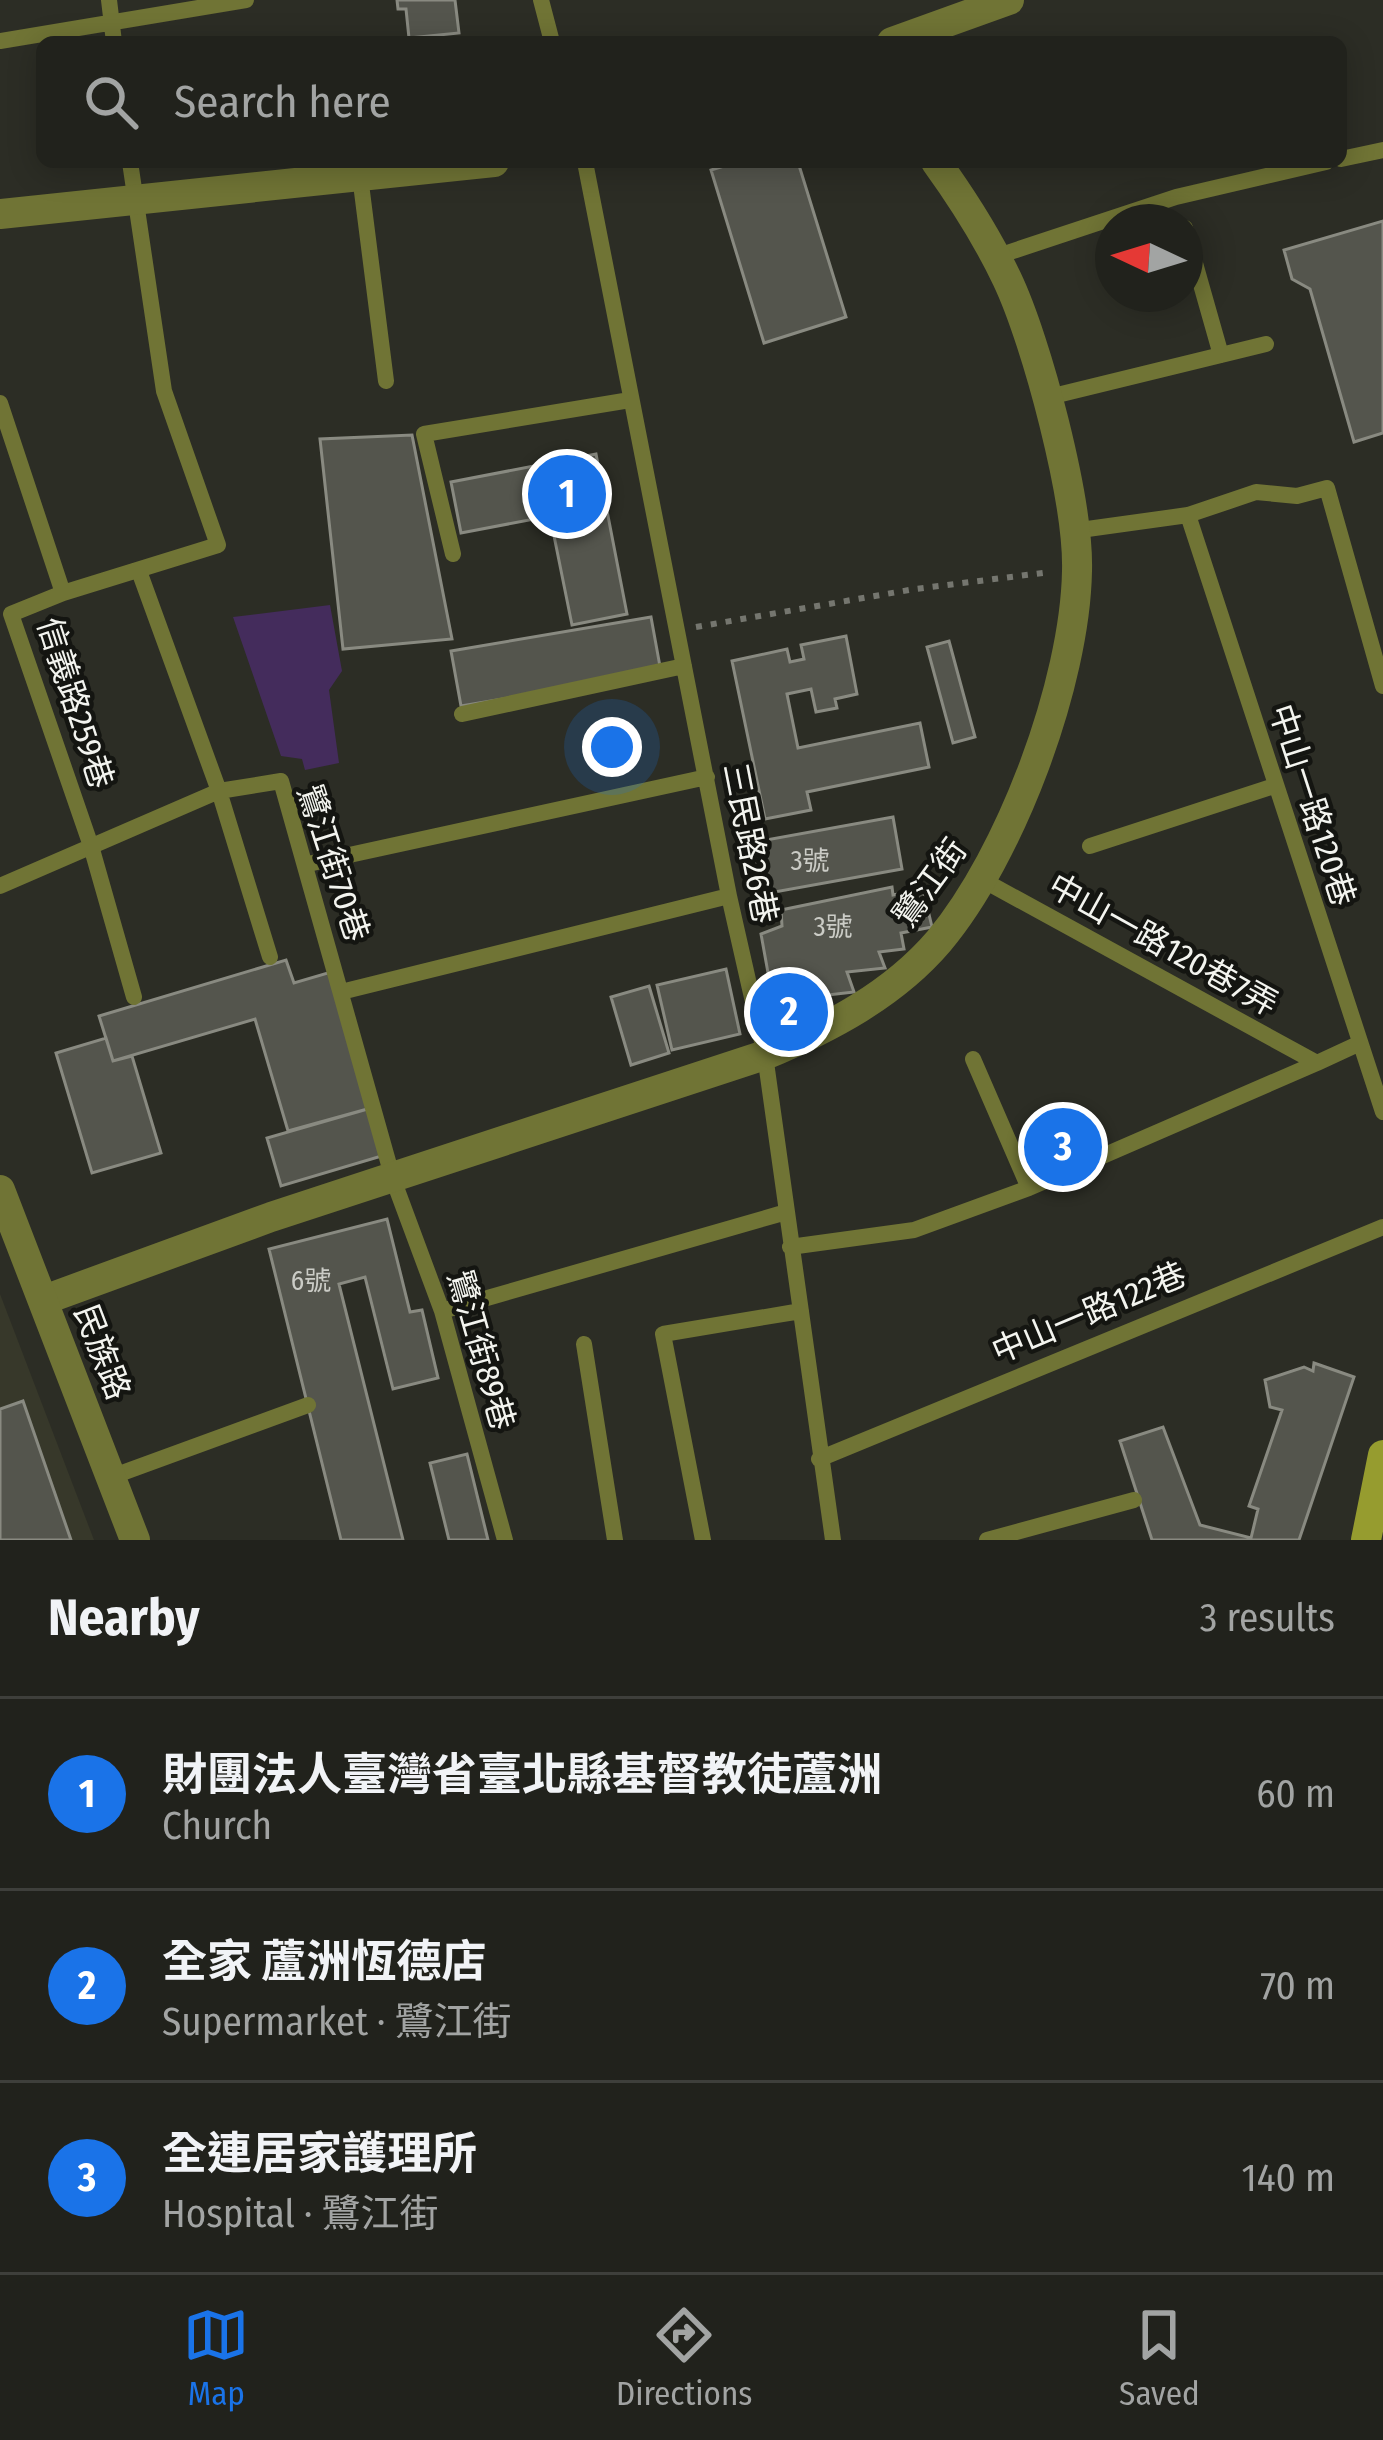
<!DOCTYPE html>
<meta charset="utf-8">
<style>
:root{--surface:#21221c;--page:#2d2f29;--text:#f1f3f6;--muted:#a2a4a3;--line:#3e3f3b;--accent:#1a73e8}
body{margin:0;font-family:"Fira Sans Condensed","Noto Sans TC",sans-serif;background:var(--page);color:var(--text)}
.compass{position:absolute;left:1095px;top:204px;width:108px;height:108px;border-radius:50%;background:var(--surface);box-shadow:0 6px 30px #0003;rotate:274deg}
.you{position:absolute;left:612px;top:747px;width:42px;height:42px;margin:-30px;border:9px solid #fff;border-radius:50%;background:#1a73e8;box-shadow:0 0 0 18px #1a73e833}
.badge{display:grid;place-items:center;width:78px;height:78px;border-radius:50%;background:var(--accent);color:#fff;font-size:39px;font-weight:700}
.pin{position:absolute;translate:-50% -50%;border:6px solid #fff;box-shadow:0 3px 12px #0006}
.list{margin:0;padding:0;list-style:none}
h2{display:flex;justify-content:space-between;align-items:center;height:156px;margin:0;padding:0 48px;font-size:51px}
h2 small{font-size:39px;font-weight:400;color:var(--muted)}
.list li{display:grid;grid-template-columns:78px 1fr auto;gap:36px;align-items:center;box-sizing:border-box;height:192px;padding:0 48px;border-top:3px solid var(--line)}
.list b{display:block;font-size:45px;white-space:nowrap}
.list p{margin:0;font-size:39px;white-space:nowrap;color:var(--muted)}
.list em{font-size:39px;font-style:normal;color:var(--muted)}
.icon{flex:none;width:66px;height:66px;fill:none;stroke:currentColor;stroke-width:2;stroke-linecap:round;stroke-linejoin:round}
.map{position:relative;flex:none;width:1383px;height:1540px;overflow:hidden}
.search{position:absolute;background:var(--surface);box-shadow:0 6px 30px #0003;left:36px;right:36px;top:36px;height:132px;display:flex;align-items:center;gap:30px;box-sizing:border-box;padding:0 42px;border-radius:18px;color:var(--muted);font-size:45px}
.sheet{height:732px;background:var(--surface)}
nav{display:flex;justify-content:space-around;align-items:center;box-sizing:border-box;height:168px;border-top:3px solid var(--line);background:var(--surface);font-size:33px;color:var(--muted)}
nav a{display:grid;justify-items:center;gap:6px}
nav .on{color:var(--accent)}
.map>svg:first-child{display:block}
</style>
<div class="map">
<svg width="1383" height="1540" viewBox="0 0 1383 1540">
<rect width="100%" height="100%" fill="#2c2d25"/>
<path fill="#37382a" d="M 0,1294 L 94,1540 L 0,1540 Z"/>
<path fill="#442c5c" d="M 330,605 L 342,671 L 329,690 L 339,763 L 305,770 L 302,759 L 281,756 L 233,617 Z"/>
<path fill="#54554d" stroke="#898a81" stroke-width="3" d="M 397,0 L 455,0 L 459,33 L 409,38 L 406,9 L 398,9 Z
M 737,162 L 798,162 L 846,317 L 764,343 L 711,170 Z
M 1383,221 L 1383,433 L 1354,442 L 1310,289 L 1292,279 L 1284,250 Z
M 412,435 L 452,639 L 343,649 L 320,439 Z
M 596,454 L 627,614 L 572,625 L 550,516 L 461,533 L 451,482 Z
M 651,617 L 661,672 L 461,706 L 451,651 Z
M 846,636 L 857,694 L 835,699 L 837,708 L 816,712 L 811,689 L 787,694 L 798,748 L 920,723 L 929,767 L 807,792 L 811,810 L 765,819 L 732,661 L 787,649 L 790,662 L 804,659 L 801,645 Z
M 949,641 L 975,737 L 953,743 L 927,647 Z
M 893,817 L 902,869 L 758,895 L 749,843 Z
M 892,887 L 893,895 L 923,889 L 932,927 L 901,933 L 904,949 L 879,952 L 885,968 L 847,972 L 854,992 L 810,997 L 817,1019 L 786,1020 L 774,1006 L 761,934 L 782,926 L 781,910 Z
M 286,960 L 294,983 L 331,972 L 371,1108 L 288,1131 L 255,1019 L 113,1061 L 99,1016 Z
M 726,969 L 740,1034 L 672,1050 L 657,985 Z
M 649,986 L 669,1053 L 631,1065 L 611,997 Z
M 106,1038 L 113,1061 L 132,1056 L 161,1153 L 92,1173 L 56,1053 Z
M 371,1108 L 385,1155 L 281,1186 L 267,1138 Z
M 387,1219 L 410,1312 L 422,1310 L 438,1378 L 393,1389 L 365,1277 L 339,1284 L 403,1540 L 341,1540 L 269,1249 Z
M 1314,1363 L 1354,1377 L 1299,1540 L 1152,1540 L 1120,1441 L 1163,1427 L 1200,1525 L 1251,1538 L 1258,1509 L 1249,1506 L 1282,1410 L 1270,1407 L 1265,1380 L 1304,1367 L 1313,1371 Z
M 23,1401 L 71,1540 L 0,1540 L 0,1409 Z
M 467,1454 L 488,1540 L 449,1540 L 430,1463 Z"/>
<g fill="none" stroke-linecap="round" stroke-linejoin="round">
<path stroke="#75766f" stroke-width="6" stroke-dasharray="6 9" stroke-linecap="butt" d="M 696,627 L 915,589 L 1050,572"/>
<path stroke="#707435" stroke-width="16" d="M 109,0 L 114,42
M 541,0 L 552,42
M 0,41 L 246,0
M 1341,159 L 1383,150
M 585,162 L 729,896 L 765,1055 L 833,1540
M 360,176 L 386,381
M 1185,228 L 1221,355
M 995,257 L 1176,197 L 1326,162
M 1045,398 L 1266,344
M 0,403 L 63,593 L 11,614 L 91,846 L 134,997
M 1188,515 L 1383,1112
M 1073,531 L 1188,515 L 1256,492 L 1297,496 L 1327,488 L 1383,686
M 453,554 L 424,434 L 630,400
M 139,571 L 219,791 L 270,957
M 63,593 L 218,545 L 164,391 L 130,162
M 462,714 L 684,666
M 1090,846 L 1274,786
M 308,864 L 707,777
M 981,879 L 1317,1063 L 1358,1044
M 0,886 L 219,791 L 281,781 L 393,1179 L 442,1311 L 505,1540
M 341,992 L 729,896
M 973,1059 L 1029,1188
M 790,1247 L 914,1230 L 1029,1188 L 1317,1063
M 442,1311 L 783,1213
M 584,1344 L 615,1540
M 819,1459 L 1383,1227
M 111,1477 L 308,1405
M 703,1540 L 663,1334 L 801,1311
M 987,1540 L 1134,1500"/>
<path stroke="#707435" stroke-width="30" d="M 44,1300 L 271,1217 L 765,1055 C 829,1028 893,995 939,941 C 1011,855 1075,683 1077,571 C 1079,501 1037,342 1007,279 C 988,239 962,198 936,162"/>
<path stroke="#707435" stroke-width="30" d="M 892,42 L 1009,0
M 0,214 L 494,162
M 0,1190 L 135,1540"/>
<path stroke="#969c2f" stroke-width="30" d="M 1366,1540 L 1383,1455"/>
</g>
<g text-anchor="middle" dominant-baseline="central" stroke-width="9" stroke-linejoin="round" paint-order="stroke">
<g font-size="27" fill="#cbccc6">
<text x="810" y="861">3號</text>
<text x="833" y="927">3號</text>
<text x="311" y="1281">6號</text>
</g>
<g font-size="33" fill="#f3f4ef" stroke="#141511">
<text transform="translate(75 703) rotate(72)">信義路259巷</text>
<text transform="translate(1312 805) rotate(72)">中山一路120巷</text>
<text transform="translate(750 843) rotate(79)">三民路26巷</text>
<text transform="translate(333 863) rotate(72)">鷺江街70巷</text>
<text transform="translate(930 883) rotate(-54)">鷺江街</text>
<text transform="translate(1163 945) rotate(29)">中山一路120巷7弄</text>
<text transform="translate(1089 1313) rotate(-23)">中山一路122巷</text>
<text transform="translate(481 1350) rotate(74)">鷺江街89巷</text>
<text transform="translate(102 1352) rotate(69)">民族路</text>
</g>
</g>
</svg>
<svg class="compass" viewBox="-18 -18 36 36"><path d="M0-13l5 13h-10z" fill="#e53935"/><path d="M0 13l5-13h-10z" fill="#a2a4a3"/></svg>
<div class="you"></div>
<div class="pin badge" style="left:567px;top:494px">1</div>
<div class="pin badge" style="left:789px;top:1012px">2</div>
<div class="pin badge" style="left:1063px;top:1147px">3</div>
<div class="search"><svg class="icon" aria-label="search" viewBox="0 0 24 24"><circle cx="10" cy="10" r="6"/><path d="M15 15l6 6"/></svg>Search here</div>
</div>
<section class="sheet">
<h2>Nearby<small>3 results</small></h2>
<ul class="list">
<li><span class="badge">1</span><div><b>財團法人臺灣省臺北縣基督教徒蘆洲</b><p>Church</p></div><em>60 m</em></li>
<li><span class="badge">2</span><div><b>全家 蘆洲恆德店</b><p>Supermarket · 鷺江街</p></div><em>70 m</em></li>
<li><span class="badge">3</span><div><b>全連居家護理所</b><p>Hospital · 鷺江街</p></div><em>140 m</em></li>
</ul>
</section>
<nav>
<a class="on"><svg class="icon" aria-label="map" viewBox="0 0 24 24"><path d="M3 6l6-2 6 2 6-2v14l-6 2-6-2-6 2zM9 4v14M15 6v14"/></svg>Map</a>
<a><svg class="icon" aria-label="directions" viewBox="0 0 24 24"><path d="M12 3l9 9-9 9-9-9zM9 14v-3h6M13 9l2 2-2 2"/></svg>Directions</a>
<a><svg class="icon" aria-label="saved" viewBox="0 0 24 24"><path d="M7 4h10v16l-5-4-5 4z"/></svg>Saved</a>
</nav>
